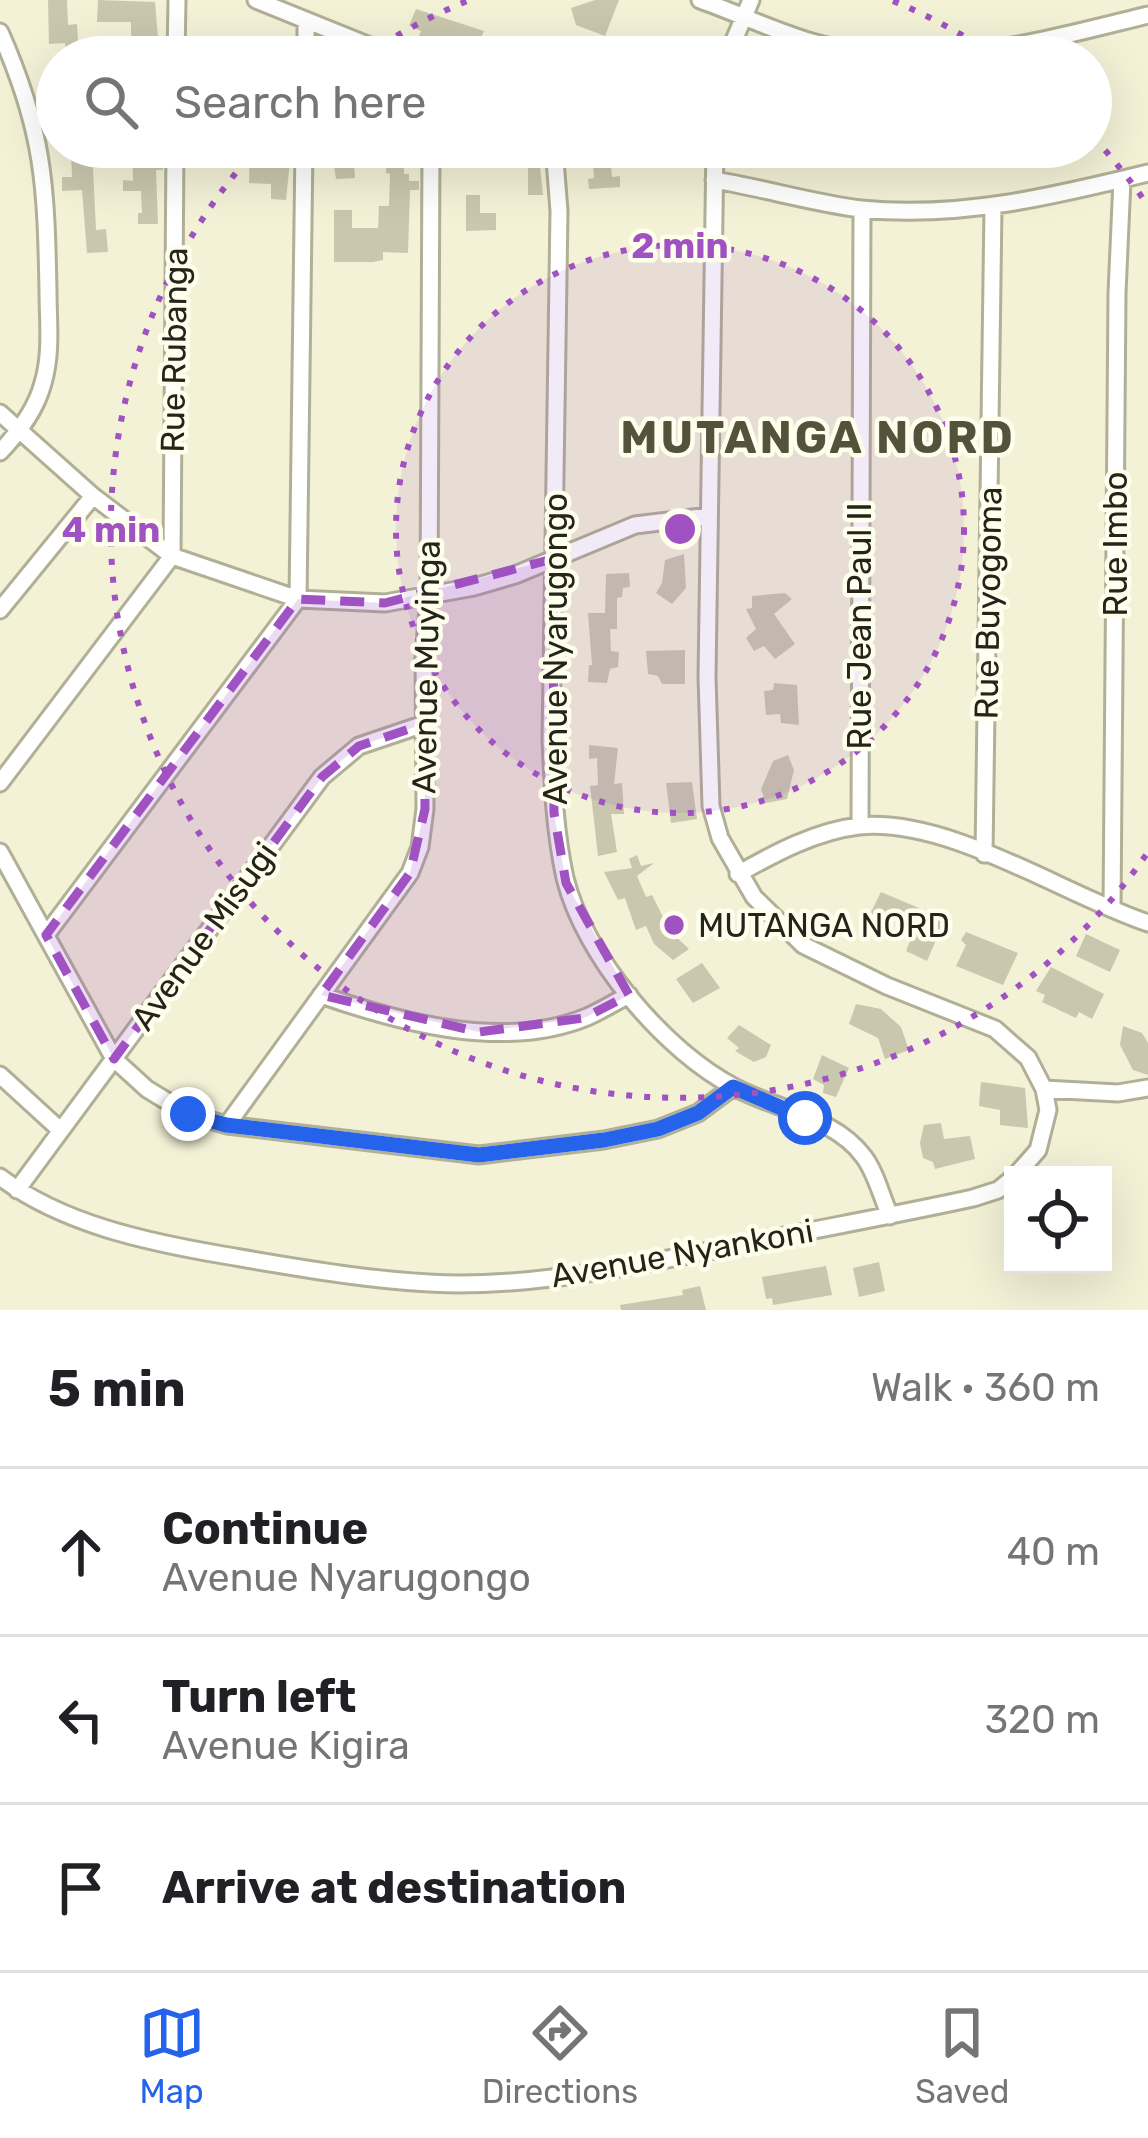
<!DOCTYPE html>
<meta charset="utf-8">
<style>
:root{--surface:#fff;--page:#f2f2f2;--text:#202124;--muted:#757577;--line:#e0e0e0;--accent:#2563eb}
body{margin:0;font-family:Rubik,sans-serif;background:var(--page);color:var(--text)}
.controls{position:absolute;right:36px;bottom:36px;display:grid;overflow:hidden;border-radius:0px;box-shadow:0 12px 48px #0002}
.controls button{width:108px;height:108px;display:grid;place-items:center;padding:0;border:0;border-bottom:3px solid var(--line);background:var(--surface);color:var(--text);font:60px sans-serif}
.stop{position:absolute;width:36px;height:36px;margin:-27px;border:9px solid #2563eb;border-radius:50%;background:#fff}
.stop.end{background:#2563eb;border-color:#fff;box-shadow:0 3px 12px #0008}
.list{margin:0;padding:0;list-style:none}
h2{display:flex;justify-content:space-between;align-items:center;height:156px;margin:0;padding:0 48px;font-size:51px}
h2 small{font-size:39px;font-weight:400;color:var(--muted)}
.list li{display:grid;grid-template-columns:78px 1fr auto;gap:36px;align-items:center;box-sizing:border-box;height:168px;padding:0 48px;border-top:3px solid var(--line)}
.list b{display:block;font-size:45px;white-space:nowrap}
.list p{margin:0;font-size:39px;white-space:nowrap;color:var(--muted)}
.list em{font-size:39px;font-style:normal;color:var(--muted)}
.icon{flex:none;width:66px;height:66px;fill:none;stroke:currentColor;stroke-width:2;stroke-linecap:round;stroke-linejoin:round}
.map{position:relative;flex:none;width:1148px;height:1310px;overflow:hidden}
.search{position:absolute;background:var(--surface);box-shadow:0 12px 48px #0002;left:36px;right:36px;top:36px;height:132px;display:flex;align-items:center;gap:30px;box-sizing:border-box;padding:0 42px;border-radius:66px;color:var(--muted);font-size:45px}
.sheet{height:660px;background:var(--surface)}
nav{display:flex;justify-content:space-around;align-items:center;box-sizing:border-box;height:168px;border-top:3px solid var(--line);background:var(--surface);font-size:33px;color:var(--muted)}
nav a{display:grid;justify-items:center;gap:6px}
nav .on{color:var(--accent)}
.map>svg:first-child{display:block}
</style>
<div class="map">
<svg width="1148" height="1310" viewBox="0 0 1148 1310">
<rect width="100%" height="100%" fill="#f3f1d6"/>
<path fill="#c9c7ad" d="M 48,0 L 67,0 L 68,25 L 77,24 L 79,57 L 66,57 L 65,43 L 49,44 Z
M 98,0 L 155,2 L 158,38 L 153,38 L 152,57 L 131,57 L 131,22 L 97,22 Z
M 595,0 L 619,0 L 605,36 L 576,25 L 571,8 Z
M 416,9 L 484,31 L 475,52 L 469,49 L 467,54 L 419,36 L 421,31 L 409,26 Z
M 91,147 L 107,147 L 107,167 L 93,168 L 96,230 L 106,229 L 108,252 L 87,253 L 82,190 L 62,191 L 62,177 L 72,177 L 71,152 L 92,151 Z
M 132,147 L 160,147 L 160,154 L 163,153 L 163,170 L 156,170 L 158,224 L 138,224 L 138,213 L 142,213 L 141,191 L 123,191 L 123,180 L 133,181 Z
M 250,147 L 287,147 L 291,151 L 286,200 L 271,199 L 271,184 L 249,183 Z
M 331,147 L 353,147 L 353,151 L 404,147 L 404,174 L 409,174 L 409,181 L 419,181 L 419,190 L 410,190 L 408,253 L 383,252 L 383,260 L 373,262 L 334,262 L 334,210 L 352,210 L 352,228 L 378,228 L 379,206 L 389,206 L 390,174 L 386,173 L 386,165 L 354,165 L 355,178 L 336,179 Z
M 507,147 L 538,147 L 543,195 L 528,195 L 528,162 L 508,163 Z
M 598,147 L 609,147 L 612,177 L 620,176 L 620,187 L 589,189 L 588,179 L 594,178 L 593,166 L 601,165 Z
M 466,195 L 480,195 L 480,213 L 496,213 L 496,230 L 466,231 Z
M 684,554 L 686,588 L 672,604 L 656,593 L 662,583 L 665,560 Z
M 629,573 L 630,587 L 623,588 L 622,597 L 617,598 L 617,629 L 610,629 L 611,651 L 619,652 L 618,667 L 610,669 L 607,683 L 588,682 L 589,665 L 592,665 L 588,613 L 605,613 L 606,574 Z
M 785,593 L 792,599 L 774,614 L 795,644 L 775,659 L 764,646 L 754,651 L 746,638 L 756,629 L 746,609 L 752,608 L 752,596 Z
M 685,650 L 685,684 L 662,684 L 658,676 L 648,674 L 646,651 Z
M 774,683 L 797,685 L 799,725 L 781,723 L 780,714 L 766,715 L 764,691 L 773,690 Z
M 589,745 L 618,748 L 614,784 L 622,783 L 624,814 L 611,814 L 617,852 L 598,856 L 590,786 L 598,785 L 597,758 L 589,759 Z
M 788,755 L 794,770 L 787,799 L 766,803 L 761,789 L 773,761 Z
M 692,782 L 697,819 L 671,823 L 666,783 Z
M 637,855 L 641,866 L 654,863 L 637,876 L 646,897 L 652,895 L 670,931 L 689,949 L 673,960 L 654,944 L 646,926 L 636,930 L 625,898 L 618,900 L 604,872 L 632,868 L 629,859 Z
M 881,892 L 945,919 L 927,961 L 906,951 L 916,926 L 893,916 L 882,940 L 862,930 Z
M 966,932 L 1018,953 L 1003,985 L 956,966 L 966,945 L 961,940 Z
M 1086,934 L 1120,950 L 1110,972 L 1076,956 Z
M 702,963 L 720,988 L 693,1003 L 676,979 Z
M 1051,967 L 1104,994 L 1092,1019 L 1079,1012 L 1076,1018 L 1042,1002 L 1045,995 L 1036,991 Z
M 856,1004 L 881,1009 L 901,1027 L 909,1050 L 885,1059 L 878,1038 L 849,1024 Z
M 739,1025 L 771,1045 L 766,1057 L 754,1062 L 735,1051 L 739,1048 L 727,1038 Z
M 1123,1026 L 1142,1033 L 1148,1043 L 1148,1075 L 1133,1070 L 1120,1045 Z
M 822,1055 L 849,1068 L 836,1097 L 823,1093 L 824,1085 L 813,1079 Z
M 981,1082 L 1025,1088 L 1028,1128 L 1000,1125 L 1000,1110 L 979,1106 Z
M 941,1123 L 944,1139 L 970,1136 L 975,1159 L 935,1169 L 933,1162 L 923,1158 L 920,1143 L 924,1125 Z
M 879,1262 L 885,1291 L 859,1297 L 853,1268 Z
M 826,1266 L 832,1295 L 773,1305 L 772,1298 L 766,1299 L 762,1277 Z
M 700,1286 L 706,1310 L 621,1310 L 620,1305 L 683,1295 L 682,1290 Z"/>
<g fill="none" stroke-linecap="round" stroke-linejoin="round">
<g stroke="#b1af95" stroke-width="21">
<path id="minor" d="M 256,0 L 397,57
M 700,0 C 737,13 774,31 812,42 C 926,75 1037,42 1148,15
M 0,32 C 44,131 46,185 48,291 C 48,321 52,353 43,383 C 36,410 19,432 0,452
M 176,57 L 177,0
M 306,57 L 306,20
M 727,57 L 751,0
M 554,147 L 559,211 L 551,740 C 553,787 555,832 565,878 C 584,956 665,1052 736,1088 C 777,1110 835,1117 864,1157 C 876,1173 882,1198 890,1216
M 715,147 L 707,677 L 711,806 L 720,838 L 754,897 L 803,945 L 887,986 L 995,1029 L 1028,1058 L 1044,1089 L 1048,1110 L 1038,1150 L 1016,1175
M 714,180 C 763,188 812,203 861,209 C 959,219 1054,196 1148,173
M 0,413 L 93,496 L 172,556 L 298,599 L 385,603 L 474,587 L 515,575 L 635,525 L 709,516
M 0,610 L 93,496
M 0,783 L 172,556 L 175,147
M 860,826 L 862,209
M 0,852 L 114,1059 L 147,1089 L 188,1114 L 227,1125 L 479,1155 L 604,1140 L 658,1129 L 698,1113 L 733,1087
M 984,854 L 993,207
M 738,874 C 775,853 816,831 859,826 C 949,817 1064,895 1148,923
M 1112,909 L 1117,293 L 1122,180
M 46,935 L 298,599 L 304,147
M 321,995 C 401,1023 505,1051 587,1017 C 601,1011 615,1002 629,995
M 0,1075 L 59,1129
M 1044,1089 L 1118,1093 L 1148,1088
M 227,1125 L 410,873 L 420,847 L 425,809 L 424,657 L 429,596 L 431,147
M 0,1177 C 62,1224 147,1242 223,1255 C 299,1268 381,1283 459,1284 C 553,1284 647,1263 739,1245 C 817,1229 895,1215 973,1198 L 998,1190 L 1013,1178
M 17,1190 L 322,777 L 359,746 L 424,724"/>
</g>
<use href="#minor" stroke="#fff" stroke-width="15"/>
</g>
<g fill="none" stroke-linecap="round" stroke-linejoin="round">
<path stroke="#2563eb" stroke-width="15" d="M 188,1114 L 226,1125 L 479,1155 L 604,1140 L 658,1129 L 698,1113 L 733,1087 L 805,1118"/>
</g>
<path fill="#a051c2" fill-opacity="0.2" stroke="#a051c2" stroke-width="9" stroke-dasharray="24 15" stroke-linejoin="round" d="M 553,559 L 554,813 L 566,883 L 629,995 L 584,1018 L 479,1032 L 321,995 L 410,873 L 425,809 L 424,724 L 359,746 L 322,777 L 114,1059 L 46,935 L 298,599 L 385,603 Z"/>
<circle cx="680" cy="529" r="284" fill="#a051c2" fill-opacity=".12"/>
<g fill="none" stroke="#a051c2" stroke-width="6" stroke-dasharray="6 12">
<circle cx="680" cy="529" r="284"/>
<path d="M1146 855A569 569 0 1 1 257 148M366 55A569 569 0 0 1 467 1M893 1A569 569 0 0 1 994 55M1093 137A569 569 0 0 1 1146 203"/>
</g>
<circle fill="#a051c2" stroke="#fefeed" stroke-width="4.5" cx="674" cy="925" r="12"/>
<g text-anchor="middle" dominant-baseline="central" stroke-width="9" stroke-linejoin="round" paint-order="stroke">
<g font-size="33" fill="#25241a" stroke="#fefeed">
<text transform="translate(174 350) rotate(-89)">Rue Rubanga</text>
<text transform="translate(1115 544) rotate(-90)">Rue Imbo</text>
<text transform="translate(988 603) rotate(-89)">Rue Buyogoma</text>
<text transform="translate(859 626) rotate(-90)">Rue Jean Paul II</text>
<text transform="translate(555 649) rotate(-90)">Avenue Nyarugongo</text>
<text transform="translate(426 667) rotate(-89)">Avenue Muyinga</text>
<text transform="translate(204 936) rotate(-54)">Avenue Misugi</text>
<text transform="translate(682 1253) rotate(-10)">Avenue Nyankoni</text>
</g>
<g font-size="33" fill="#25241a" stroke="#fefeed" text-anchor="start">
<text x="698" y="925">MUTANGA NORD</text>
</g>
<g font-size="45" font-weight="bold" letter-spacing="3" fill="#54523b" stroke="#fefeed">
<text x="818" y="437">MUTANGA NORD</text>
</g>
</g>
<circle cx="680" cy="529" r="18" fill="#a051c2" stroke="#fefeed" stroke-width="6"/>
<g font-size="36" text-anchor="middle" font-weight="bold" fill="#a051c2" stroke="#fefeed" stroke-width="9" stroke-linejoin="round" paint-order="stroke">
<text x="680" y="258">2 min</text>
<text x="111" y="542">4 min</text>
</g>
</svg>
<div class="controls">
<button><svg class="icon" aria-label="locate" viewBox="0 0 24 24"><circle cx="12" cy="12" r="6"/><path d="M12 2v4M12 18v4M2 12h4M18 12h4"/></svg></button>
</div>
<div class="stop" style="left:805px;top:1118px"></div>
<div class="stop end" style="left:188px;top:1114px"></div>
<div class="search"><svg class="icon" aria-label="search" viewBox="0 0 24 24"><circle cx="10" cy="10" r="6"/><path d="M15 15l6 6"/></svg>Search here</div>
</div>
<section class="sheet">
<h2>5 min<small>Walk · 360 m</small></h2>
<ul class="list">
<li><svg class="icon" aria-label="ahead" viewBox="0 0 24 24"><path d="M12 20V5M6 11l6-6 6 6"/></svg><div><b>Continue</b><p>Avenue Nyarugongo</p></div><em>40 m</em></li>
<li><svg class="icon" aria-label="left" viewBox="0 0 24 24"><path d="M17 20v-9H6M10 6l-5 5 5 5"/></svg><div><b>Turn left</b><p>Avenue Kigira</p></div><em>320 m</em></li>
<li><svg class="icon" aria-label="arrive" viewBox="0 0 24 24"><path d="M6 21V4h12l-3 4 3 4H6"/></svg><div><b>Arrive at destination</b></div></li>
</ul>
</section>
<nav>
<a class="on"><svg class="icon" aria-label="map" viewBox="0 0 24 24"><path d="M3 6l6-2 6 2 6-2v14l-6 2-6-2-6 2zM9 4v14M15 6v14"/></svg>Map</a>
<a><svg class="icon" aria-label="directions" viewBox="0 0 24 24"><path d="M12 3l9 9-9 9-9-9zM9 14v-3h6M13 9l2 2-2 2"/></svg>Directions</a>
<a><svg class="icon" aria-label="saved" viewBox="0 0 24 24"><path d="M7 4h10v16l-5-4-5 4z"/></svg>Saved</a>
</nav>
